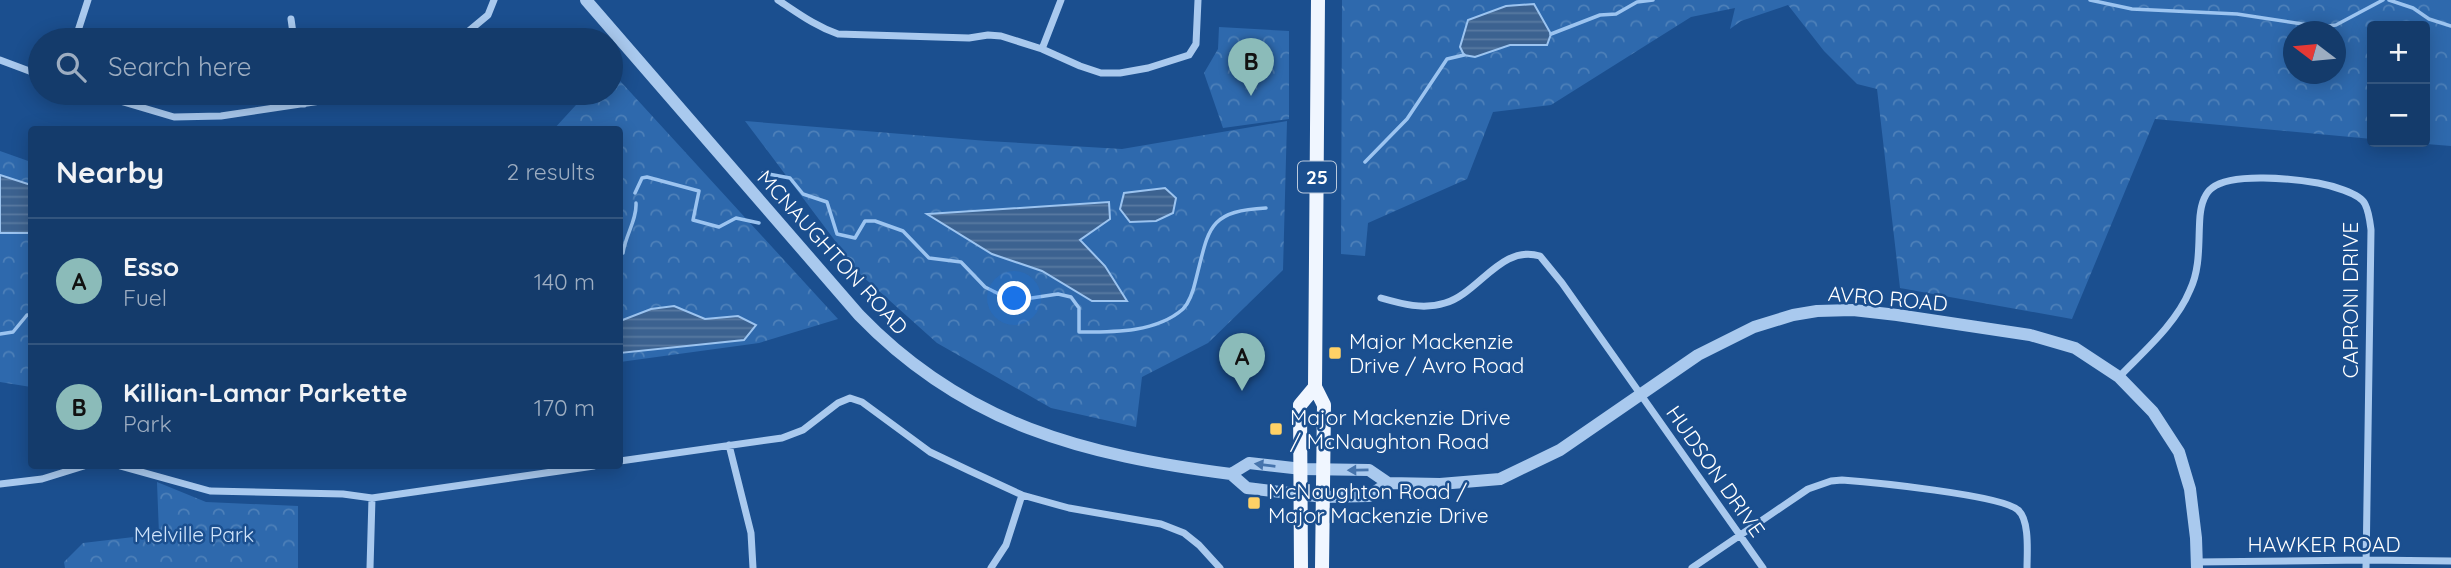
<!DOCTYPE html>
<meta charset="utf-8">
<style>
:root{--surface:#143b6b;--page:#214673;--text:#f1f3f6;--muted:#9dadc1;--line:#33557e;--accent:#8bbbb9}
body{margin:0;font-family:Quicksand,sans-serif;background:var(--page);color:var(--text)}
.controls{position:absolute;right:21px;top:21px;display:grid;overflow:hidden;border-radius:7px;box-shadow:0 4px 18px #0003}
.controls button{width:63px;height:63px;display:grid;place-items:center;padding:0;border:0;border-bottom:2px solid var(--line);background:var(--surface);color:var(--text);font:35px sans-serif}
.compass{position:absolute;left:2283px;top:21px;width:63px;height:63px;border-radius:50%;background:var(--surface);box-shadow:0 4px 18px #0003;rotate:286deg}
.you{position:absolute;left:1015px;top:299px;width:24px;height:24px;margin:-18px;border:5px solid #fff;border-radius:50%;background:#1a73e8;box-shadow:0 0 0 10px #1a73e833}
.badge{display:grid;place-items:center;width:46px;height:46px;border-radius:50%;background:var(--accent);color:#111;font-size:23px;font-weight:700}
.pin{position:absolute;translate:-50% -58px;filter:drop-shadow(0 2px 4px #0008)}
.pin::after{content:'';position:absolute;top:37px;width:24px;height:21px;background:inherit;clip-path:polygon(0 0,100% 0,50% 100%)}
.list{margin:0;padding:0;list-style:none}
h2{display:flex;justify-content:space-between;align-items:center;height:91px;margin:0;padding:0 28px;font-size:30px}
h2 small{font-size:23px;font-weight:400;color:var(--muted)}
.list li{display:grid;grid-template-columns:46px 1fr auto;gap:21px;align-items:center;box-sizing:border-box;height:126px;padding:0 28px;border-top:2px solid var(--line)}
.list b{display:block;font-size:26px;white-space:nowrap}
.list p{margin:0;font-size:23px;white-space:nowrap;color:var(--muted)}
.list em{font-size:23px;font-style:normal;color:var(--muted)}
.icon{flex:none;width:38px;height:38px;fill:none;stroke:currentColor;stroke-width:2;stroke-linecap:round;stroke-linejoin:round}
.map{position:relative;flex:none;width:2451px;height:568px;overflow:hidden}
.search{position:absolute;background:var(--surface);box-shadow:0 4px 18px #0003;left:28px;top:28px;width:595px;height:77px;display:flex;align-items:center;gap:18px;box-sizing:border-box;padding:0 24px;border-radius:38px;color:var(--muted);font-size:26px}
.panel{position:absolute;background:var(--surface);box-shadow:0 4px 18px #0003;left:28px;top:126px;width:595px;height:343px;border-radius:7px}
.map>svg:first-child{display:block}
</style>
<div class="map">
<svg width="2451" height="568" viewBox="0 0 2451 568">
<defs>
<pattern id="forest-crowns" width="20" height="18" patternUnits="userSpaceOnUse" patternTransform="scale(1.75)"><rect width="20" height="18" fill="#2e69ad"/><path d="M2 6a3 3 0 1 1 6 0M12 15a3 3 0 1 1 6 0" fill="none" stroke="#4d80b9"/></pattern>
<pattern id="water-rules" width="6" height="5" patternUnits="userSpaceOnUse" patternTransform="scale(1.75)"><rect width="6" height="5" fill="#3c6290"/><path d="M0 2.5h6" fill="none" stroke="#597aa1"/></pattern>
</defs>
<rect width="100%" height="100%" fill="#1b4f8f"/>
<path fill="url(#forest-crowns)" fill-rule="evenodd" d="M 1342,0 L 2451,0 L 2451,146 L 2402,142 L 2425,142 L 2425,26 L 2372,26 L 2372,139 L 2155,119 L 2072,319 L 1900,288 L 1877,89 L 1857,84 L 1824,51 L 1788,5 L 1741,21 L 1730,29 L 1735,8 L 1691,17 L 1551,105 L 1493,112 L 1467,179 L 1368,223 L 1365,256 L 1341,254 ZM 2294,32 L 2336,32 L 2336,74 L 2294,74 Z
M 1219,27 L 1289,31 L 1289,119 L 1223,128 L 1204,73 L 1218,49 Z
M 611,71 L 838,319 L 759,343 L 620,362 L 620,130 L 553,130 L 587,93 L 611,93 Z
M 745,121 L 987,141 L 1122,149 L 1287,121 L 1283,270 L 1208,343 L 1142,377 L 1136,427 L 1051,408 L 937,343 L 860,274 Z
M 0,151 L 31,162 L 31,387 L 0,382 Z
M 157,482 L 206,502 L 298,506 L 298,568 L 65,568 L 64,562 L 83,543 L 159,534 Z"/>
<path fill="url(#water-rules)" stroke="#9cc4f0" stroke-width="2" d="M 1534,4 L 1551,34 L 1547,45 L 1510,45 L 1475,57 L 1464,55 L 1460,47 L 1468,20 L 1506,6 Z
M 0,175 L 31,185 L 31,233 L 0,233 Z
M 1165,188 L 1176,198 L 1173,213 L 1156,221 L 1130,222 L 1120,209 L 1124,193 Z
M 1109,202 L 1110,219 L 1080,240 L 1105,266 L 1127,301 L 1092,301 L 1042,271 L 992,254 L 927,214 Z
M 674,306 L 705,319 L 738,316 L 756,325 L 744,340 L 620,353 L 620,321 L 651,309 Z"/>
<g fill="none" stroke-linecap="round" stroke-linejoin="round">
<path stroke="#9cc4f0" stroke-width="3.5" d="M 2090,0 L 2132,9 L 2237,14 L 2322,27 L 2336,25 L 2383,0
M 2389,0 L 2413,8 L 2429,19 L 2451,26
M 1551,34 L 1600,15 L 1616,14 L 1637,2 L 1653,0
M 1365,162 L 1407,119 L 1447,59 L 1464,55
M 763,173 L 790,178 L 803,194 L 827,202 L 837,234 L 855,238 L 865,221 L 875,221 L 903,231 L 929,258 L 961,262 L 985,287 L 999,294 L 1025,299 L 1058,294 L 1071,297 L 1079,308 L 1079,332 C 1112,332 1156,333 1183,309 C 1190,302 1194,288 1196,279 C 1209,229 1207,211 1266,208
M 635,193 L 642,178 L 647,177 L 699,191 L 693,220 L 719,227 L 736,218 L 759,223
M 620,252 L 623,253 C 625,236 637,220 636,203
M 0,334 L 13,332 L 27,315 L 32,315"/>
<path stroke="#a9c9ee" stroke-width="7" d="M 778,0 C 798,13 815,26 838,34 L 969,38 L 988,35 L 1001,36 L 1042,49 L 1080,66 L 1101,73 L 1120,73 L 1148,68 L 1189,55 L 1196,44 L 1198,0
M 291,19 L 294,40
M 75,40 L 88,0
M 458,40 L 488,15 L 494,0
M 1042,49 L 1061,0
M 0,60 L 40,75
M 93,93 L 174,117 L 221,116 L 374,93
M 303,93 L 304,104
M 1381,298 C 1402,304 1423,310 1445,303 C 1479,293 1501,244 1540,256 L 1562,283 L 1763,568
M 2119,377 C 2144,351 2176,324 2190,290 C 2201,267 2198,241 2200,216 C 2201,206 2204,194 2212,188 C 2232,172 2294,179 2318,183 C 2329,185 2360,193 2365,204 C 2369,212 2370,222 2371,230 L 2366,568
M 729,445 L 751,533 L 753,568
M 620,461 L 782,438 L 803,430 L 838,403 L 850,398 L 862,402 L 930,452 L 970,471 L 1022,495 L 1069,508 L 1161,524 L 1184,533 L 1199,545 L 1220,568
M 120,466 L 210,491 L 343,494 L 372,498 L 594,466
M 0,484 L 42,479 L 84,466
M 2197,562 L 2366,560 L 2451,561
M 370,568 L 372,498
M 991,568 L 1006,545 L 1022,495
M 1692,568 L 1808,489 L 1831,481 L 1842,480 C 1870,482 2002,495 2018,510 C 2030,520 2027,554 2027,568"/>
<path stroke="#a9c9ee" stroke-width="12" d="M 586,0 L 859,315 C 965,425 1084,455 1231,474 L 1247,488 L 1324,497 L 1369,496 L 1388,483
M 1231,474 L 1249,463 L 1302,469 L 1369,470 L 1388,483 L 1440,484 L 1500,479 L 1560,450 L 1698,355 L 1754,327 L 1793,315 L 1817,311 L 1853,310 L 1897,315 L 2030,335 L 2075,348 L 2119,377 L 2153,412 L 2179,452 L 2190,489 L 2196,538 L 2197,568"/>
<path stroke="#f0f6ff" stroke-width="14" d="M 1318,0 L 1315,387 L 1324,405 L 1322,568
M 1301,568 L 1300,405 L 1315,387"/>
</g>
<defs><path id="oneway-solid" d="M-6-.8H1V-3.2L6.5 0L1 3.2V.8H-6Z" transform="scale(1.75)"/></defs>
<g fill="#4674ac">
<use href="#oneway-solid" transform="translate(1265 465) rotate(-173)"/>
<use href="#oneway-solid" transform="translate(1358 470) rotate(179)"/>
</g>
<g fill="#ffd166" stroke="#1b4f8f" stroke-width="2.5">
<rect x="1328" y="346" width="14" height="14" rx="3.5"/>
<rect x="1269" y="422" width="14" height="14" rx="3.5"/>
<rect x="1247" y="496" width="14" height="14" rx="3.5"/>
</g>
<g text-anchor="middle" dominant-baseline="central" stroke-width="5" stroke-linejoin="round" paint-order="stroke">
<rect fill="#1b4f8f" stroke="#bbcadd" stroke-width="2" x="1298" y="161.5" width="38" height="31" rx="5"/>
<g font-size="19" font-weight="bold" fill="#fff">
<text x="1317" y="177">25</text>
</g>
<g font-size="21" fill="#fff" stroke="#1b4f8f">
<text transform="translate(833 252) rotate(48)">MCNAUGHTON ROAD</text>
<text transform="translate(1888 298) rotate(5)">AVRO ROAD</text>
<text transform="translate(2350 300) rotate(-90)">CAPRONI DRIVE</text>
<text transform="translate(1716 471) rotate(55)">HUDSON DRIVE</text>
<text x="2324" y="544">HAWKER ROAD</text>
</g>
<g font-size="21" fill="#fff" stroke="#1b4f8f" text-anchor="start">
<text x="1349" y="341">Major Mackenzie<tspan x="1349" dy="24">Drive / Avro Road</tspan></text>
<text x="1290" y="417">Major Mackenzie Drive<tspan x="1290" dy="24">/ McNaughton Road</tspan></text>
<text x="1268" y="491">McNaughton Road /<tspan x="1268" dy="24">Major Mackenzie Drive</tspan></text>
</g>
<g font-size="21" fill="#cfe3fa" stroke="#1b4f8f">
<text x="194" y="534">Melville Park</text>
</g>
</g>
</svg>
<div class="controls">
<button>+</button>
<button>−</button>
</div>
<svg class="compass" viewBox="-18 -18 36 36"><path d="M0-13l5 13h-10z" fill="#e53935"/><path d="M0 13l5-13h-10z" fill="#9dadc1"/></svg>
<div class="you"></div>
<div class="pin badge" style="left:1242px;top:391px">A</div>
<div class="pin badge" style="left:1251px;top:96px">B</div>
<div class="search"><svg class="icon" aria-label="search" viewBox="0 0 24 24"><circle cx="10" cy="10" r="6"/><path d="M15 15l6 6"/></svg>Search here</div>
<section class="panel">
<h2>Nearby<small>2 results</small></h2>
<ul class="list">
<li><span class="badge">A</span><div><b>Esso</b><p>Fuel</p></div><em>140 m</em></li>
<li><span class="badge">B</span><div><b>Killian-Lamar Parkette</b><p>Park</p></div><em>170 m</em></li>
</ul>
</section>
</div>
